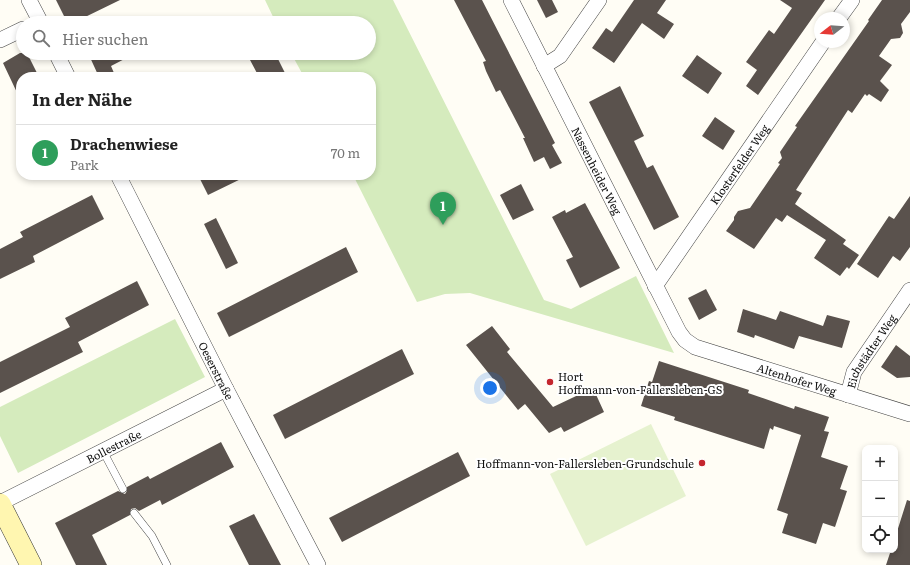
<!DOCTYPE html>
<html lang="de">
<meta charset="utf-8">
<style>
:root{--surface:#fff;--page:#f6f6f6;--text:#222;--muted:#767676;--line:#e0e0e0;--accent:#c4262e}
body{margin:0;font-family:Literata,serif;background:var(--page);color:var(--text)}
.controls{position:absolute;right:12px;bottom:12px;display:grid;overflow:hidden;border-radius:8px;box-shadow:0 2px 6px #0003}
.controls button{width:36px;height:36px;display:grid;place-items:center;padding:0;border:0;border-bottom:1px solid var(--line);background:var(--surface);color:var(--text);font:20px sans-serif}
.compass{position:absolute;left:814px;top:12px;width:36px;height:36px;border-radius:50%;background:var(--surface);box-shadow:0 2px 6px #0003;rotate:253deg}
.you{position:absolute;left:490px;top:388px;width:14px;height:14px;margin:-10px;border:3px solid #fff;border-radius:50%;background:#1a73e8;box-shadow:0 0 0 6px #1a73e833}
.badge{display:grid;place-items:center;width:26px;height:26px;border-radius:50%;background:var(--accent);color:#fff;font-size:13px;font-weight:700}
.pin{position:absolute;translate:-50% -33px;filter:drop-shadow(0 1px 2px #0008)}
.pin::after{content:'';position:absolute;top:21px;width:14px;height:12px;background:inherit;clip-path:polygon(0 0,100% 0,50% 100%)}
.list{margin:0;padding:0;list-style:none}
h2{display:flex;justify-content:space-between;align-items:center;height:52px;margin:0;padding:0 16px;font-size:17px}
h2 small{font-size:13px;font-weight:400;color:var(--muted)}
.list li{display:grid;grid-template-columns:26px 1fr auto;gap:12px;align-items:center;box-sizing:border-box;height:56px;padding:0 16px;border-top:1px solid var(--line)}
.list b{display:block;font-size:15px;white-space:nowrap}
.list p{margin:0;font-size:13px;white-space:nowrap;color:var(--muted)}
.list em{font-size:13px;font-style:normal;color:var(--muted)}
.icon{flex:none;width:22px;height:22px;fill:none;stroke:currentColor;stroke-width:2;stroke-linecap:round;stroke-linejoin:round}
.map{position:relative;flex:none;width:910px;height:565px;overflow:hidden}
.search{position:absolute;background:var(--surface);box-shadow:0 2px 6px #0003;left:16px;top:16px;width:360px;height:44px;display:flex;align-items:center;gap:10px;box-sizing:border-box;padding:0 14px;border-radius:22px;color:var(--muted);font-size:15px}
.panel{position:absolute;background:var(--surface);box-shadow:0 2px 6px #0003;left:16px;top:72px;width:360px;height:108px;border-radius:16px}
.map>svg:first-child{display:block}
</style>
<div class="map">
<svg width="910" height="565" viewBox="0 0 910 565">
<rect width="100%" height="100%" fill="#fffdf5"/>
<path fill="#d5ebbd" d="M 265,0 L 393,0 L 544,300 L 571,309 L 636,276 L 674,353 L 470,293 L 445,294 L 417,302 L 353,175 L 371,175 L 371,77 L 304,77 L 291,53 L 369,53 L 369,23 L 276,23 Z
M 175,319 L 205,377 L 18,473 L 0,436 L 0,407 Z"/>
<path fill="#e6f2cf" d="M 651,424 L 686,496 L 586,546 L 550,474 Z"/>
<path fill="#5a524d" d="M 56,0 L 120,0 L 79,20 L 78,17 L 67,22 Z
M 454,0 L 482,0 L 555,143 L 552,145 L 562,163 L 550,169 L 544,157 L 534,162 L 523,138 L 525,138 L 500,90 L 496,92 L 486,71 L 483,62 L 486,61 Z
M 537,0 L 552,0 L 558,12 L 546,18 Z
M 634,0 L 666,0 L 657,13 L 674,24 L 664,39 L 642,23 L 614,63 L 592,48 L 606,28 L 612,32 Z
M 780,0 L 825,0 L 758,95 L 746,86 L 757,70 L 746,62 L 769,30 L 774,34 L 792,8 Z
M 882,0 L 910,0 L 910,12 L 901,24 L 903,33 L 900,38 L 891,39 L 879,56 L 892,65 L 880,81 L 889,90 L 881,102 L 869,94 L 867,96 L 865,94 L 852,113 L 848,110 L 796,190 L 802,193 L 795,204 L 846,240 L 843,244 L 859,255 L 849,269 L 847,267 L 840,276 L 814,258 L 826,240 L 787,215 L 782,222 L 776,218 L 754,249 L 726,231 L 734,220 L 734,217 L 738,211 L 750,208 L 780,164 L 778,163 L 782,158 L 780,152 L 797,127 L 795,126 L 869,21 L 868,20 Z
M 20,53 L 27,53 L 39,77 L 21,77 L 21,101 L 3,63 Z
M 88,53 L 136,53 L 111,66 L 114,73 L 105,77 L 99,77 Z
M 265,53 L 275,53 L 287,77 L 259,77 L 250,60 Z
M 697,55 L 722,73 L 708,94 L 682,76 Z
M 620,86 L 644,136 L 634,141 L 647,168 L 653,165 L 679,217 L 654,230 L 589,102 Z
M 715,117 L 735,131 L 723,150 L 702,136 Z
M 198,175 L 249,175 L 208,195 Z
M 521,184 L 534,210 L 513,220 L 500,195 Z
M 92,195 L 104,219 L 33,256 L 35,262 L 0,279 L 0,249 L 23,237 L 20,232 Z
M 910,196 L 910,247 L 900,261 L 893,256 L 878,278 L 857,264 L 889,216 L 894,219 Z
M 585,203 L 620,268 L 580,288 L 566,260 L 573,257 L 552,217 L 565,210 L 566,213 Z
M 216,218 L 238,263 L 226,269 L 204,224 Z
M 346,247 L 358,272 L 229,337 L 217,313 Z
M 137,281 L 149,305 L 78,342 L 83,352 L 0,393 L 0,362 L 70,327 L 65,318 Z
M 706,289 L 717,310 L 699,320 L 688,298 Z
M 743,309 L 776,320 L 780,311 L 823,326 L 827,315 L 850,321 L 842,348 L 799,336 L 794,349 L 755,335 L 754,338 L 737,332 Z
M 492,326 L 510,349 L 507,352 L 553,407 L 593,388 L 604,412 L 564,432 L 561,427 L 549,433 L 525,404 L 518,410 L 466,345 Z
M 896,345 L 910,356 L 910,377 L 897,378 L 881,367 Z
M 402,349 L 414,374 L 285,439 L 273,415 Z
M 659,361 L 749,390 L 748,393 L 794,409 L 795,406 L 829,417 L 824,431 L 829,432 L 821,457 L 848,466 L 840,489 L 847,491 L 835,527 L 823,523 L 816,544 L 782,533 L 788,514 L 777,510 L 801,435 L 774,426 L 773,430 L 770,428 L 764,449 L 674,420 L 675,417 L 641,406 L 649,381 L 652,382 Z
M 221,442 L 234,467 L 162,505 L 160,500 L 139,511 L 135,508 L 131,509 L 130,515 L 92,535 L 107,565 L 76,565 L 55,523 L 118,491 L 125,494 L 127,491 L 127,487 L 148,476 L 150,479 Z
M 458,452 L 470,476 L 342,542 L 329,518 Z
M 907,500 L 910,501 L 910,565 L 886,565 L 891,550 L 895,550 L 895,538 Z
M 254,514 L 281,565 L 249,565 L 229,526 Z"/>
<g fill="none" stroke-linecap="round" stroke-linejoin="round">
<g stroke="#444" stroke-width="8">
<path id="lane" d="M 103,451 L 123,489
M 134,513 L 152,536 L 167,565"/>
</g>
<g stroke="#444" stroke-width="16">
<g id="street">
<path d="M 29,0 L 41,23"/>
<path id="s1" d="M 511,0 L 679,332 L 685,340 L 695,347 L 910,414"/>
<path d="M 839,18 L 852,0"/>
<path d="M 0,40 L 23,29"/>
<path d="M 56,53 L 68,77"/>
<path d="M 544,66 L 560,56 L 599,0"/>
<path id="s2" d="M 118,175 L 226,389 L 318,565"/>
<path id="s3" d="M 655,286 L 823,42"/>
<path id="s4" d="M 848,395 L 854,372 L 910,290"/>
<path id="s5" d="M 0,503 L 226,389"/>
</g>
</g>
<g stroke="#333" stroke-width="22">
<path id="secondary" d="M 0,504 L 31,565"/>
</g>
<use href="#lane" stroke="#fff" stroke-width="7"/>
<use href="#street" stroke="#fff" stroke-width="15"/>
<use href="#secondary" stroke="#fff6b0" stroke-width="21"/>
</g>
<g fill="#c4262e" stroke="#fff" stroke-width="1.5">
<circle cx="550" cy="382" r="4"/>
<circle cx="702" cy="463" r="4"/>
</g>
<g text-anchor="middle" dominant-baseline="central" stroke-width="4" stroke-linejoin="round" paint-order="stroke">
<g font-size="11" fill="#111" stroke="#fff">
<text stroke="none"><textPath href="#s3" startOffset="148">Klosterfelder Weg</textPath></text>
<text stroke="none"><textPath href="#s1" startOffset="191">Nassenheider Weg</textPath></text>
<text stroke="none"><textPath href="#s4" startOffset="50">Eichstädter Weg</textPath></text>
<text stroke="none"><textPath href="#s2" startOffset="219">Oeserstraße</textPath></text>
<text stroke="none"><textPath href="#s1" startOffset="501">Altenhofer Weg</textPath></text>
<text stroke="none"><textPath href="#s5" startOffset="127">Bollestraße</textPath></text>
</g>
<g font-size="11" fill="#111" stroke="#fff" text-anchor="start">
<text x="558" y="376">Hort<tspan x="558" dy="13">Hoffmann-von-Fallersleben-GS</tspan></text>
<text x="694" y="463" text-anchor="end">Hoffmann-von-Fallersleben-Grundschule</text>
</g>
</g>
</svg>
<div class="controls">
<button>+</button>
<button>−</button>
<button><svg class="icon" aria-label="locate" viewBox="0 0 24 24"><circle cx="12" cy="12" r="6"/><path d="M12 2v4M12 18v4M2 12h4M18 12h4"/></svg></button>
</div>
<svg class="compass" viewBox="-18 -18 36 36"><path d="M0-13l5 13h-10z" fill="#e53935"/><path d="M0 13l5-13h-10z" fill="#767676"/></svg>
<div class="you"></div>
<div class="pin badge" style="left:443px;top:225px;background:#2e9e5b">1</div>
<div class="search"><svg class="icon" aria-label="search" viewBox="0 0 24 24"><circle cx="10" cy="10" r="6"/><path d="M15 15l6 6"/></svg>Hier suchen</div>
<section class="panel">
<h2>In der Nähe<small></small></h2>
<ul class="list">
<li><span class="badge" style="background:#2e9e5b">1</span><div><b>Drachenwiese</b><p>Park</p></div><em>70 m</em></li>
</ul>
</section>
</div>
